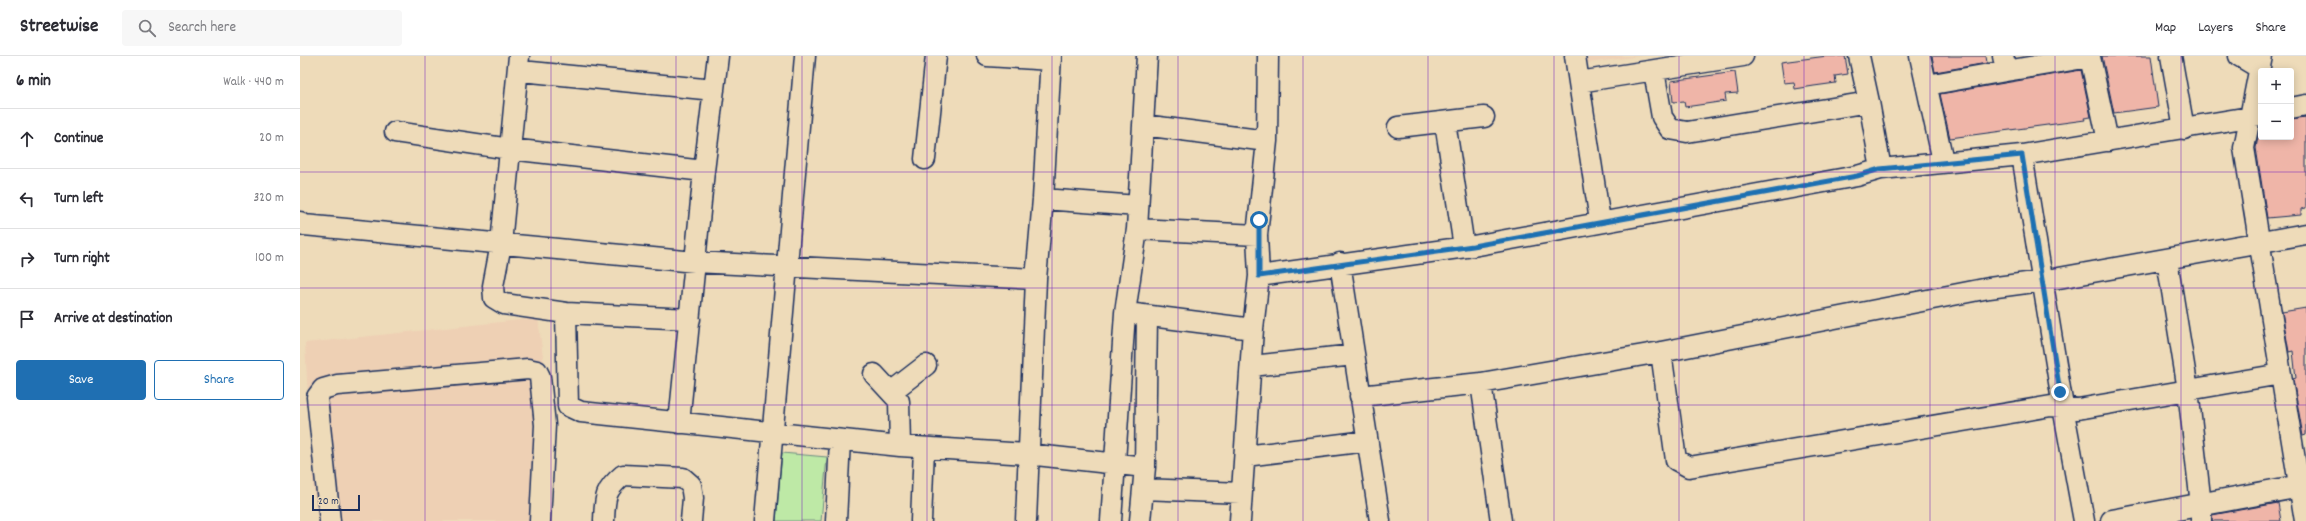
<!DOCTYPE html>
<meta charset="utf-8">
<style>
:root{--surface:#fff;--page:#f7f7f7;--text:#2b2b33;--muted:#7c7c81;--line:#e1e1e2;--accent:#1f6fb2}
body{margin:0;font-family:Dekko,sans-serif;background:var(--page);color:var(--text)}
.controls{position:absolute;right:12px;top:12px;display:grid;overflow:hidden;border-radius:4px;box-shadow:0 2px 10px #0003}
.controls button{width:36px;height:36px;display:grid;place-items:center;padding:0;border:0;border-bottom:1px solid var(--line);background:var(--surface);color:var(--text);font:20px sans-serif}
.scale{position:absolute;left:12px;bottom:10px;width:48px;box-sizing:border-box;padding-left:4px;border:2px solid #1b2f5e;border-top:0;font-size:11px;line-height:14px;white-space:nowrap;color:#1b2f5e;-webkit-text-stroke:3px #eedbb9;paint-order:stroke}
.stop{position:absolute;width:12px;height:12px;margin:-9px;border:3px solid #1f6fb2;border-radius:50%;background:#fff}
.stop.end{background:#1f6fb2;border-color:#fff;box-shadow:0 1px 4px #0008}
.list{margin:0;padding:0;list-style:none}
h2{display:flex;justify-content:space-between;align-items:center;height:52px;margin:0;padding:0 16px;font-size:17px}
h2 small{font-size:13px;font-weight:400;color:var(--muted)}
.list li{display:grid;grid-template-columns:26px 1fr auto;gap:12px;align-items:center;box-sizing:border-box;height:60px;padding:0 16px;border-top:1px solid var(--line)}
.list b{display:block;font-size:15px;white-space:nowrap}
.list em{font-size:13px;font-style:normal;color:var(--muted)}
.actions{display:flex;gap:8px;padding:12px 16px}
.actions a{flex:1;padding:9px 0;border:1px solid var(--accent);border-radius:4px;text-align:center;font-size:14px;color:var(--accent)}
.actions .main{background:var(--accent);color:#fff}
.icon{flex:none;width:22px;height:22px;fill:none;stroke:currentColor;stroke-width:2;stroke-linecap:round;stroke-linejoin:round}
.map{position:relative;flex:none;width:2006px;height:465px;overflow:hidden}
header{display:flex;align-items:center;gap:24px;box-sizing:border-box;height:56px;padding:0 20px;background:var(--surface);border-bottom:1px solid var(--line)}
header strong{font-size:19px}
nav{display:flex;gap:22px;margin-inline-start:auto;font-size:14px}
.search{width:280px;height:36px;background:var(--page);display:flex;align-items:center;gap:10px;box-sizing:border-box;padding:0 14px;border-radius:4px;color:var(--muted);font-size:15px}
main{display:flex}
aside{flex:1;background:var(--surface)}
.map>svg:first-child{display:block}
</style>
<header>
<strong>Streetwise</strong>
<div class="search"><svg class="icon" aria-label="search" viewBox="0 0 24 24"><circle cx="10" cy="10" r="6"/><path d="M15 15l6 6"/></svg>Search here</div>
<nav><a>Map</a><a>Layers</a><a>Share</a></nav>
</header>
<main>
<aside>
<h2>6 min<small>Walk · 440 m</small></h2>
<ul class="list">
<li><svg class="icon" aria-label="ahead" viewBox="0 0 24 24"><path d="M12 20V5M6 11l6-6 6 6"/></svg><div><b>Continue</b></div><em>20 m</em></li>
<li><svg class="icon" aria-label="left" viewBox="0 0 24 24"><path d="M17 20v-9H6M10 6l-5 5 5 5"/></svg><div><b>Turn left</b></div><em>320 m</em></li>
<li><svg class="icon" aria-label="right" viewBox="0 0 24 24"><path d="M7 20v-9h11M14 6l5 5-5 5"/></svg><div><b>Turn right</b></div><em>100 m</em></li>
<li><svg class="icon" aria-label="arrive" viewBox="0 0 24 24"><path d="M6 21V4h12l-3 4 3 4H6"/></svg><div><b>Arrive at destination</b></div></li>
</ul>
<div class="actions"><a class="main">Save</a><a>Share</a></div>
</aside>
<div class="map">
<svg width="2006" height="465" viewBox="0 0 2006 465">
<rect width="100%" height="100%" fill="#eedbb9"/>
<filter id="ink" filterUnits="userSpaceOnUse"><feTurbulence type="fractalNoise" baseFrequency=".025" numOctaves="2"/><feDisplacementMap in="SourceGraphic" scale="8" xChannelSelector="R" yChannelSelector="G"/><feConvolveMatrix kernelMatrix="1 2 1 2 8 2 1 2 1" color-interpolation-filters="sRGB"/></filter>
<g filter="url(#ink)">
<path fill="#eed0b4" d="M 1287,0 L 1340,0 L 1288,7 Z
M 238,262 L 251,363 L 244,465 L 18,465 L 13,430 L 5,287 Z"/>
<path fill="#bee9a6" stroke="#6c8c82" d="M 482,397 L 527,401 L 521,465 L 476,465 Z"/>
<path fill="#efb5a8" stroke="#1b2f5e" d="M 1527,0 L 1545,0 L 1548,18 L 1535,20 L 1536,27 L 1514,30 L 1495,33 L 1494,26 L 1484,27 L 1481,6 Z
M 1632,0 L 1686,0 L 1687,7 L 1635,16 Z
M 1802,0 L 1851,0 L 1858,51 L 1814,57 Z
M 1781,14 L 1791,61 L 1784,62 L 1785,64 L 1650,82 L 1640,38 Z
M 1435,16 L 1438,37 L 1425,38 L 1426,45 L 1385,51 L 1384,45 L 1373,46 L 1371,25 Z
M 2006,61 L 2006,152 L 2001,153 L 2001,159 L 1967,162 L 1956,92 L 1958,81 L 1991,81 L 1991,63 Z
M 2006,252 L 2006,379 L 2003,380 L 1993,323 L 1996,322 L 1993,295 L 1989,296 L 1982,256 Z
M 1978,447 L 1981,465 L 1912,465 L 1912,459 Z"/>
<g fill="none" stroke-linecap="round" stroke-linejoin="round">
<g stroke="#1b2f5e" stroke-width="23">
<path id="minor" d="M 219,0 L 201,188 L 193,230 L 194,242 L 204,248 L 266,257 L 390,263
M 687,0 L 751,4
M 1275,0 L 1300,165
M 1559,0 L 1569,46 L 1581,113
M 1620,0 L 1643,105
M 1703,0 L 1706,15 L 1790,1 L 1808,85
M 1871,0 L 1884,73
M 1939,0 L 1959,12
M 1962,0 L 1944,92 L 2005,465
M 221,15 L 414,34
M 1354,15 L 1362,61 L 1370,73 L 1387,76 L 1569,46
M 1279,26 L 1443,0
M 1627,29 L 1706,15
M 1991,52 L 2006,49
M 1145,66 L 1164,191
M 843,69 L 967,85
M 1098,71 L 1184,61
M 95,76 L 210,93 L 404,115
M 1722,99 L 1763,351 L 1784,465
M 625,103 L 636,0
M 743,143 L 838,150
M 0,166 L 4,169 L 395,206 L 736,223
M 837,173 L 957,179
M 1867,204 L 1888,334 L 1901,449 L 1901,465
M 1040,207 L 1080,465
M 959,220 L 1173,190 L 1557,120 L 1581,113 L 1722,99 L 1961,59
M 266,257 L 268,350 L 281,356 L 600,390 L 727,398 L 845,411
M 835,258 L 953,273
M 1361,296 L 1376,404 L 1389,411 L 1751,350 L 1778,353 L 1981,318
M 952,310 L 1054,299
M 574,318 L 599,345 L 600,390
M 1181,327 L 1201,465
M 591,336 L 626,309
M 1060,340 L 1181,327 L 1361,296 L 1689,232 L 1742,225 L 2006,178
M 379,367 L 404,115 L 418,0
M 945,400 L 1067,385
M 843,433 L 941,437
M 30,465 L 17,341 L 23,333 L 37,329 L 228,313 L 237,315 L 240,321 L 245,369 L 240,465
M 304,465 C 305,442 304,435 323,419 L 383,422 L 391,429 L 393,442 L 391,465
M 465,465 L 505,0
M 536,465 L 540,384
M 621,465 L 624,392
M 726,465 L 736,223 L 743,143 L 751,0
M 811,465 L 825,257 L 837,173 L 847,0
M 840,465 L 845,411 L 847,260
M 940,465 L 953,273 L 959,220 L 957,179 L 967,85 L 968,0"/>
</g>
<g stroke="#1b2f5e" stroke-width="25">
<path id="major" d="M 1812,465 L 2006,429"/>
</g>
<use href="#minor" stroke="#eedbb9" stroke-width="20"/>
<use href="#major" stroke="#eedbb9" stroke-width="22"/>
</g>
</g>
<g fill="none" stroke-linecap="round" stroke-linejoin="round" filter="url(#ink)">
<path stroke="#1f6fb2" stroke-width="5" d="M 959,164 L 959,220 L 1173,190 L 1557,120 L 1580,113 L 1722,99 L 1760,336"/>
</g>
<path fill="none" stroke="#7b2cbf" stroke-width="1" stroke-opacity="0.55" d="M 125,0 L 125,465M 251,0 L 251,465M 376,0 L 376,465M 502,0 L 502,465M 627,0 L 627,465M 752,0 L 752,465M 878,0 L 878,465M 1003,0 L 1003,465M 1128,0 L 1128,465M 1254,0 L 1254,465M 1379,0 L 1379,465M 1504,0 L 1504,465M 1630,0 L 1630,465M 1755,0 L 1755,465M 1881,0 L 1881,465M 0,116 L 2006,116M 0,232 L 2006,232M 0,349 L 2006,349"/>
</svg>
<div class="controls">
<button>+</button>
<button>−</button>
</div>
<div class="scale">20 m</div>
<div class="stop" style="left:959px;top:164px"></div>
<div class="stop end" style="left:1760px;top:336px"></div>
</div>
</main>
